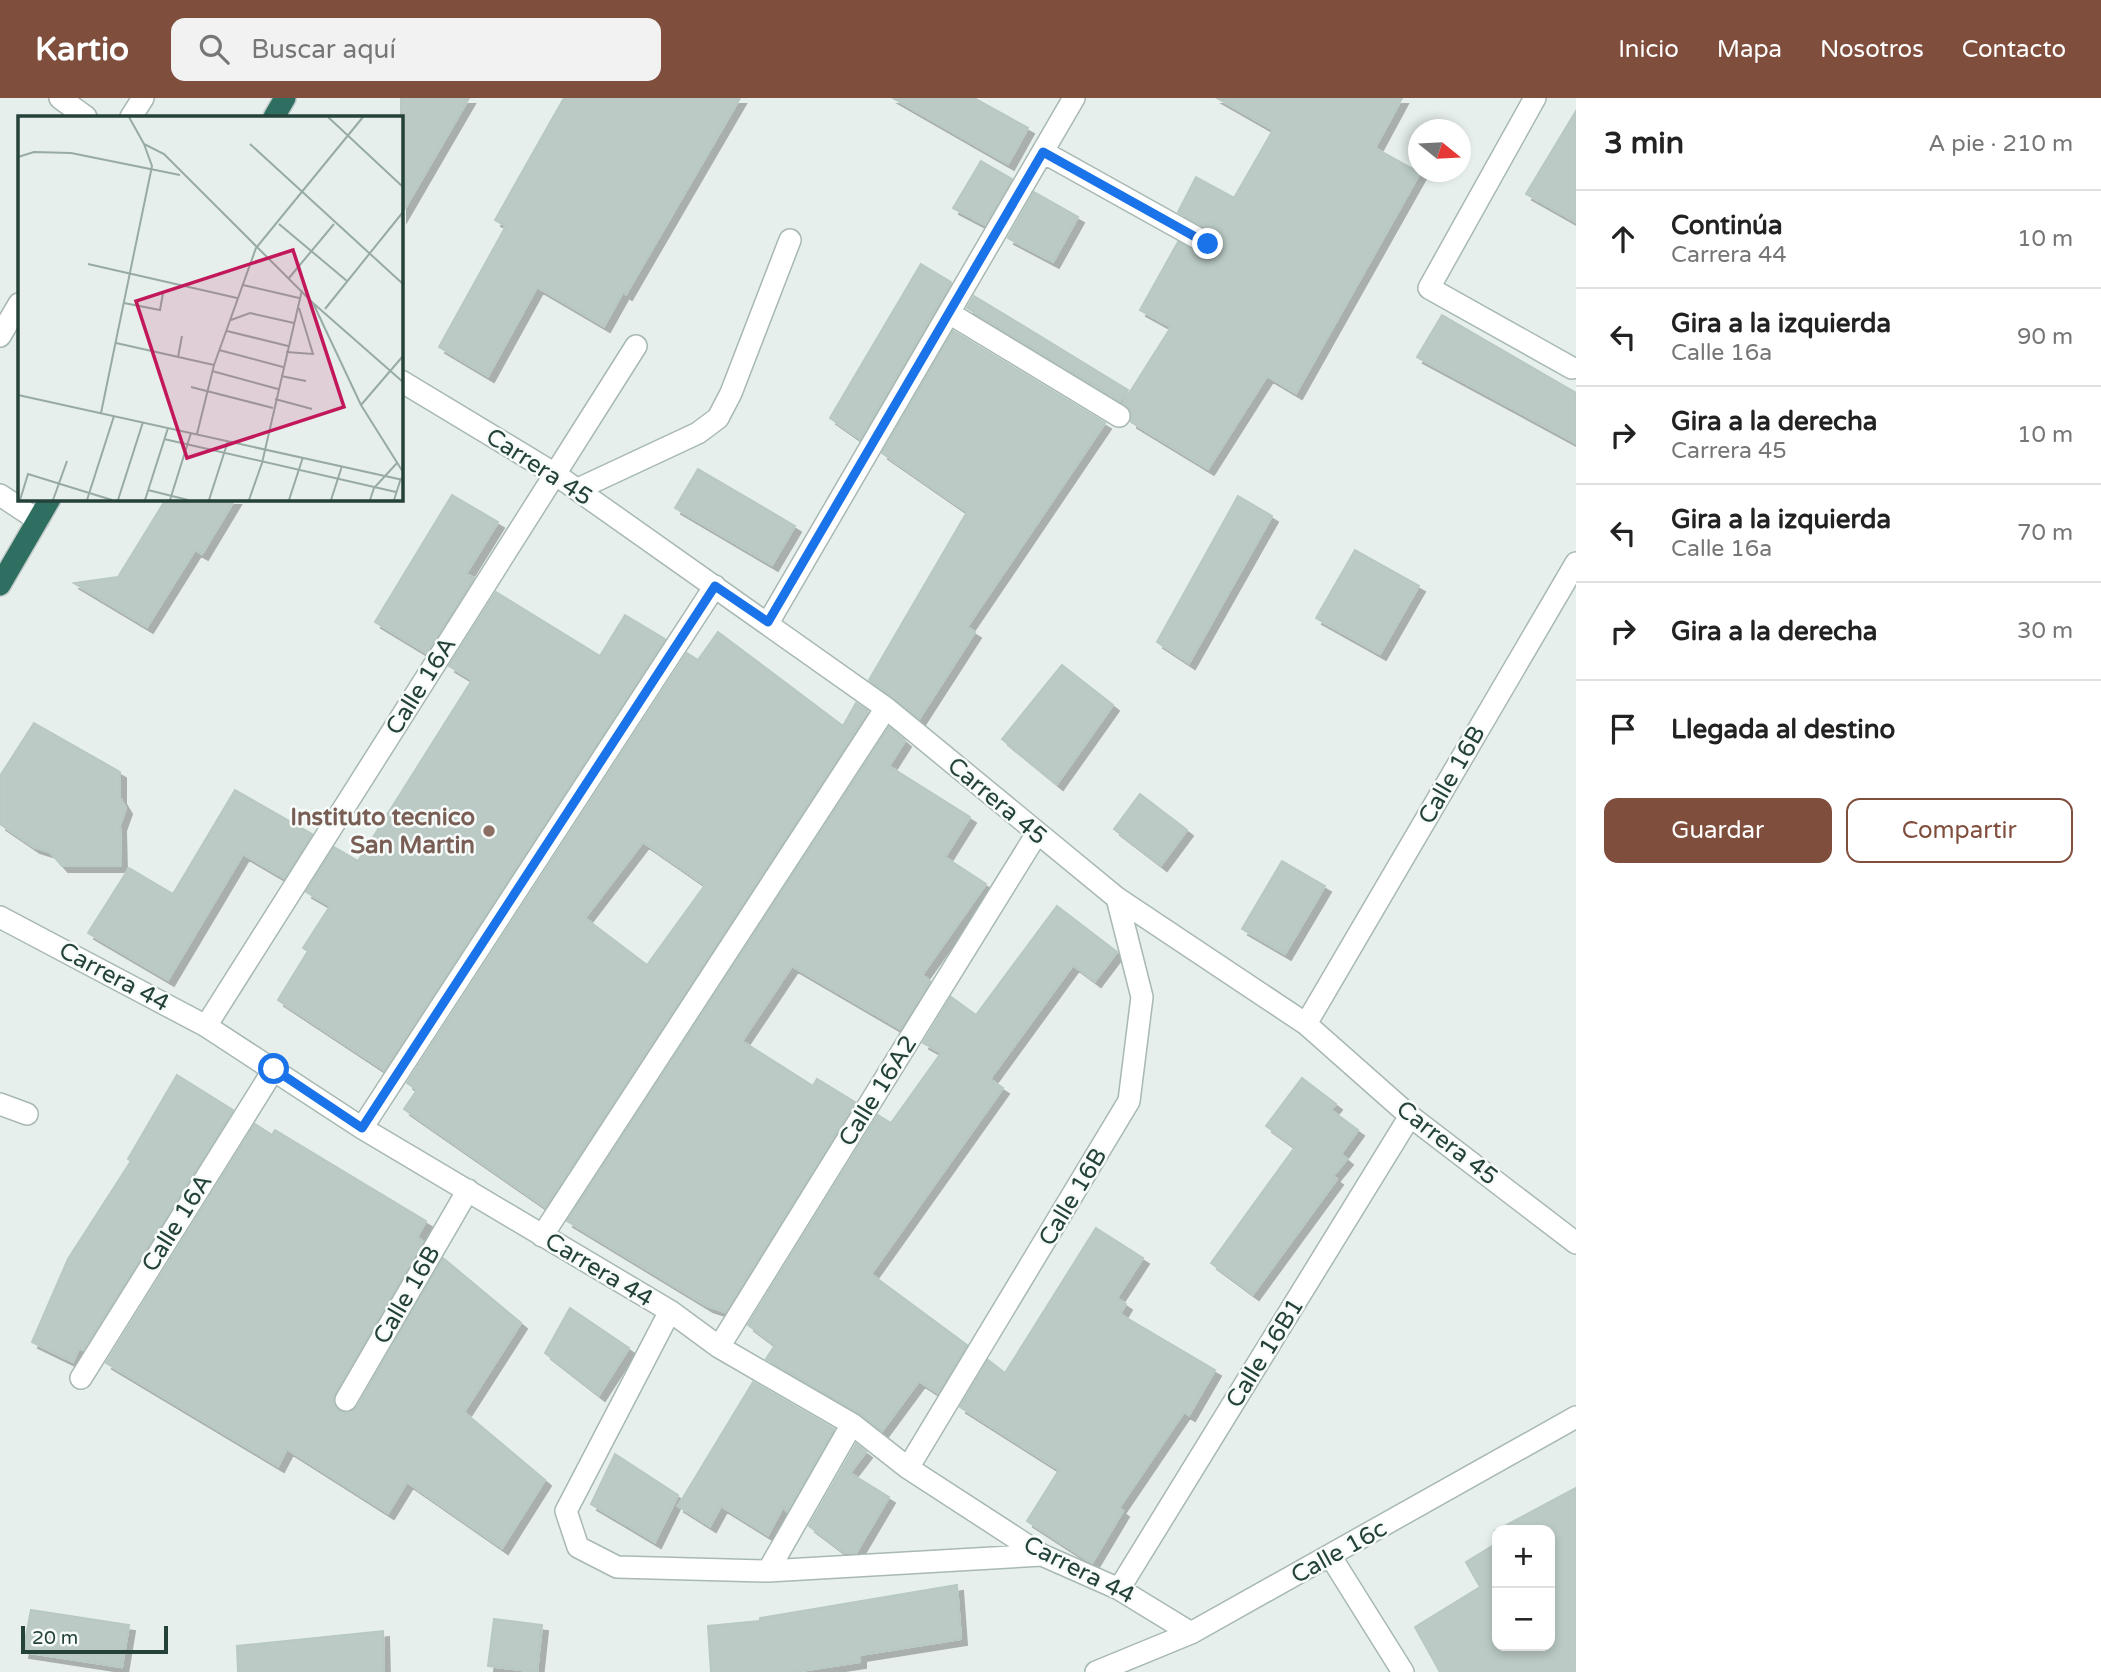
<!DOCTYPE html>
<html lang="es">
<meta charset="utf-8">
<style>
:root{--surface:#fff;--page:#f2f2f2;--text:#222;--muted:#767676;--line:#e0e0e0;--accent:#804e3d}
body{margin:0;font-family:"Varela Round",sans-serif;background:var(--page);color:var(--text)}
.controls{position:absolute;right:21px;bottom:21px;display:grid;overflow:hidden;border-radius:14px;box-shadow:0 4px 10px #0003}
.controls button{width:63px;height:63px;display:grid;place-items:center;padding:0;border:0;border-bottom:2px solid var(--line);background:var(--surface);color:var(--text);font:35px sans-serif}
.compass{position:absolute;left:1408px;top:21px;width:63px;height:63px;border-radius:50%;background:var(--surface);box-shadow:0 4px 10px #0003;rotate:108deg}
.scale{position:absolute;left:21px;bottom:18px;width:147px;box-sizing:border-box;padding-left:7px;border:4px solid #24423a;border-top:0;font-size:19px;line-height:24px;white-space:nowrap;color:#24423a;-webkit-text-stroke:5px #f7fbf9;paint-order:stroke}
.stop{position:absolute;width:21px;height:21px;margin:-16px;border:5px solid #1a73e8;border-radius:50%;background:#fff}
.stop.end{background:#1a73e8;border-color:#fff;box-shadow:0 2px 7px #0008}
.list{margin:0;padding:0;list-style:none}
h2{display:flex;justify-content:space-between;align-items:center;height:91px;margin:0;padding:0 28px;font-size:30px}
h2 small{font-size:23px;font-weight:400;color:var(--muted)}
.list li{display:grid;grid-template-columns:46px 1fr auto;gap:21px;align-items:center;box-sizing:border-box;height:98px;padding:0 28px;border-top:2px solid var(--line)}
.list b{display:block;font-size:26px;white-space:nowrap}
.list p{margin:0;font-size:23px;white-space:nowrap;color:var(--muted)}
.list em{font-size:23px;font-style:normal;color:var(--muted)}
.actions{display:flex;gap:14px;padding:21px 28px}
.actions a{flex:1;padding:16px 0;border:2px solid var(--accent);border-radius:14px;text-align:center;font-size:24px;color:var(--accent)}
.actions .main{background:var(--accent);color:#fff}
.icon{flex:none;width:38px;height:38px;fill:none;stroke:currentColor;stroke-width:2;stroke-linecap:round;stroke-linejoin:round}
.map{position:relative;flex:none;width:1576px;height:1574px;overflow:hidden}
header{display:flex;align-items:center;gap:42px;box-sizing:border-box;height:98px;padding:0 35px;background:var(--accent);color:#fff}
header strong{font-size:33px}
nav{display:flex;gap:38px;margin-inline-start:auto;font-size:24px}
.search{width:490px;height:63px;background:var(--page);display:flex;align-items:center;gap:18px;box-sizing:border-box;padding:0 24px;border-radius:14px;color:var(--muted);font-size:26px}
main{display:flex}
aside{flex:1;background:var(--surface)}
.map>svg:first-child{display:block}
</style>
<header>
<strong>Kartio</strong>
<div class="search"><svg class="icon" aria-label="search" viewBox="0 0 24 24"><circle cx="10" cy="10" r="6"/><path d="M15 15l6 6"/></svg>Buscar aquí</div>
<nav><a>Inicio</a><a>Mapa</a><a>Nosotros</a><a>Contacto</a></nav>
</header>
<main>
<div class="map">
<svg width="1576" height="1574" viewBox="0 0 1576 1574">
<defs>
<filter id="shadow"><feDropShadow dx="6" dy="6" stdDeviation="0" flood-color="#0004"/></filter>
</defs>
<rect width="100%" height="100%" fill="#e6efeb"/>
<path fill="#bbcac4" stroke="#b8c9c2" stroke-width="2" fill-rule="evenodd" filter="url(#shadow)" d="M 401,0 L 469,0 L 401,117 Z
M 564,0 L 740,0 L 626,196 L 623,194 L 604,228 L 537,189 L 488,278 L 439,249 L 506,128 L 495,122 Z
M 893,0 L 974,0 L 1028,30 L 1008,66 Z
M 1217,0 L 1402,0 L 1375,50 L 1420,75 L 1296,295 L 1267,278 L 1208,371 L 1131,324 L 1131,312 L 1123,305 L 1171,229 L 1140,212 L 1178,144 L 1208,159 L 1220,152 L 1221,145 L 1215,135 L 1178,114 L 1196,79 L 1234,100 L 1273,32 Z
M 1576,13 L 1576,124 L 1526,96 Z
M 981,63 L 1012,81 L 985,127 L 953,110 Z
M 1034,94 L 1078,119 L 1053,164 L 1008,140 Z
M 921,166 L 951,184 L 860,341 L 830,320 Z
M 974,198 L 1022,227 L 1128,292 L 1120,303 L 967,210 Z
M 1442,217 L 1576,295 L 1576,345 L 1417,259 Z
M 953,233 L 1105,325 L 967,529 L 975,534 L 919,621 L 869,582 L 967,414 L 882,355 Z
M 698,371 L 795,428 L 772,467 L 675,410 Z
M 452,397 L 498,424 L 466,476 L 474,480 L 426,555 L 375,524 Z
M 1238,398 L 1272,418 L 1189,565 L 1157,544 Z
M 166,401 L 235,401 L 202,456 L 195,452 L 147,529 L 74,485 L 118,479 Z
M 1355,452 L 1419,488 L 1380,556 L 1316,520 Z
M 496,494 L 600,558 L 625,517 L 665,541 L 384,972 L 278,902 L 308,853 L 303,850 L 330,808 L 306,794 L 334,749 L 358,763 L 472,582 L 449,568 Z
M 718,534 L 843,628 L 856,605 L 868,613 L 545,1109 L 404,1011 L 417,992 L 407,985 L 687,555 L 698,562 ZM 643,744 L 705,787 L 647,867 L 585,820 Z
M 1062,567 L 1113,607 L 1057,686 L 1002,641 Z
M 34,625 L 120,674 L 120,700 L 126,710 L 120,727 L 121,768 L 62,768 L 50,754 L 34,749 L 0,726 L 0,678 Z
M 889,629 L 905,643 L 889,668 L 970,719 L 945,759 L 986,786 L 922,877 L 930,883 L 900,931 L 792,868 L 742,943 L 813,988 L 817,981 L 855,1004 L 725,1214 L 707,1208 L 567,1123 Z
M 235,692 L 312,736 L 284,780 L 243,756 L 168,882 L 88,835 L 129,770 L 173,796 Z
M 1140,696 L 1187,732 L 1161,767 L 1114,731 Z
M 1282,763 L 1325,788 L 1285,856 L 1242,831 Z
M 1057,808 L 1117,854 L 1095,883 L 1073,867 L 990,981 L 1003,990 L 871,1176 L 967,1247 L 938,1295 L 919,1283 L 882,1333 L 859,1315 L 766,1261 L 775,1247 L 748,1227 L 878,1017 L 891,1025 L 941,955 L 923,945 L 951,899 L 976,917 Z
M 177,977 L 233,1012 L 83,1252 L 79,1250 L 73,1264 L 32,1244 L 68,1161 L 131,1063 L 128,1061 Z
M 1302,980 L 1336,1006 L 1331,1012 L 1358,1032 L 1341,1056 L 1347,1061 L 1333,1078 L 1337,1081 L 1253,1196 L 1211,1165 L 1295,1049 L 1266,1028 Z
M 255,1026 L 272,1037 L 275,1032 L 426,1123 L 417,1139 L 423,1144 L 335,1295 L 333,1303 L 339,1313 L 347,1315 L 357,1309 L 443,1160 L 521,1225 L 464,1314 L 545,1382 L 502,1450 L 407,1384 L 388,1415 L 287,1351 L 278,1368 L 106,1265 Z
M 1096,1130 L 1143,1160 L 1117,1200 L 1126,1206 L 1120,1216 L 1215,1272 L 1189,1317 L 1184,1314 L 1119,1410 L 1123,1413 L 1092,1465 L 1027,1423 L 1059,1372 L 960,1309 L 988,1262 L 1005,1275 Z
M 570,1210 L 629,1250 L 599,1297 L 545,1255 Z
M 753,1284 L 834,1331 L 787,1413 L 783,1409 L 768,1437 L 721,1408 L 710,1428 L 678,1408 Z
M 856,1346 L 866,1354 L 850,1375 L 889,1399 L 856,1455 L 845,1455 L 809,1428 Z
M 615,1356 L 678,1397 L 655,1444 L 591,1406 Z
M 1576,1390 L 1576,1574 L 1440,1574 L 1415,1529 L 1480,1489 L 1466,1464 L 1497,1445 L 1497,1548 L 1550,1548 L 1550,1432 L 1497,1432 L 1497,1437 L 1495,1433 Z
M 957,1487 L 961,1541 L 860,1557 L 860,1564 L 794,1574 L 711,1574 L 708,1528 L 760,1523 L 760,1520 Z
M 31,1512 L 129,1527 L 122,1569 L 23,1554 Z
M 494,1521 L 542,1527 L 537,1574 L 488,1568 Z
M 383,1533 L 384,1574 L 238,1574 L 237,1548 Z"/>
<g fill="none" stroke-linecap="round" stroke-linejoin="round">
<g stroke="#a8b8b2" stroke-width="24">
<path id="lane" d="M 578,391 L 698,335 L 718,320 L 731,295 L 790,142
M 0,1006 L 27,1016"/>
</g>
<g stroke="#a8b8b2" stroke-width="24">
<path id="street" d="M 60,0 L 86,19
M 1535,0 L 1429,190 L 1572,270
M 131,19 L 143,0
M 1043,54 L 1208,146
M 949,215 L 1119,318
M 0,238 L 19,206
M 401,283 L 555,376 L 886,610 L 1117,800 L 1306,926 L 1410,1018 L 1576,1145
M 0,397 L 38,422
M 768,525 L 1074,0
M 0,819 L 206,928 L 362,1030 L 670,1213 L 719,1249 L 852,1326 L 908,1370 L 1042,1457 L 1119,1491 L 1191,1535
M 1306,926 L 1576,465
M 206,928 L 636,248
M 362,1030 L 715,488
M 542,1138 L 886,610
M 670,1213 L 566,1413 L 578,1449 L 617,1469 L 768,1473 L 1042,1457
M 719,1249 L 1036,737
M 81,1280 L 274,971
M 346,1302 L 468,1092
M 908,1370 L 1129,1003 L 1142,899 L 1117,800
M 1331,1459 L 1403,1574
M 768,1473 L 852,1326
M 1119,1491 L 1410,1018
M 1096,1574 L 1191,1535 L 1576,1319"/>
</g>
<g stroke="#c2cac8" stroke-width="24">
<path id="highway" d="M 274,19 L 285,0
M 0,487 L 50,401"/>
</g>
<use href="#lane" stroke="#fff" stroke-width="21"/>
<use href="#street" stroke="#fff" stroke-width="21"/>
<use href="#highway" stroke="#2f6f62" stroke-width="21"/>
</g>
<g fill="none" stroke-linecap="round" stroke-linejoin="round">
<path stroke="#1a73e8" stroke-width="9" d="M 274,971 L 362,1030 L 715,488 L 768,524 L 1043,54 L 1208,146"/>
</g>
<circle fill="#8d6e63" stroke="#f7fbf9" stroke-width="2.5" cx="489" cy="733" r="7"/>
<g text-anchor="middle" dominant-baseline="central" stroke-width="5" stroke-linejoin="round" paint-order="stroke">
<g font-size="24" fill="#24423a" stroke="#f7fbf9">
<text transform="translate(539 369) rotate(33)">Carrera 45</text>
<text transform="translate(421 588) rotate(-58)">Calle 16A</text>
<text transform="translate(1452 677) rotate(-60)">Calle 16B</text>
<text transform="translate(997 703) rotate(40)">Carrera 45</text>
<text transform="translate(114 879) rotate(28)">Carrera 44</text>
<text transform="translate(878 993) rotate(-58)">Calle 16A2</text>
<text transform="translate(1447 1045) rotate(38)">Carrera 45</text>
<text transform="translate(1073 1099) rotate(-59)">Calle 16B</text>
<text transform="translate(177 1125) rotate(-58)">Calle 16A</text>
<text transform="translate(599 1172) rotate(31)">Carrera 44</text>
<text transform="translate(407 1197) rotate(-60)">Calle 16B</text>
<text transform="translate(1265 1255) rotate(-58)">Calle 16B1</text>
<text transform="translate(1339 1454) rotate(-29)">Calle 16c</text>
<text transform="translate(1079 1472) rotate(27)">Carrera 44</text>
</g>
<g font-size="24" font-weight="bold" fill="#785e54" stroke="#f7fbf9" text-anchor="end">
<text x="475" y="719">Instituto tecnico<tspan x="475" dy="28">San Martin</tspan></text>
</g>
</g>
<g transform="translate(18 18)">
<rect width="385" height="385" fill="#e6efeb"/>
<path fill="none" stroke="#98aaa4" stroke-width="2" d="M 111,1 L 126,28 L 146,38 L 295,187 L 385,266M 310,1 L 385,71M 232,28 L 385,168M 0,41 L 16,36 L 53,37 L 162,59M 261,108 L 329,165M 70,148 L 219,182M 271,162 L 316,108M 225,169 L 281,182M 106,187 L 142,194 L 145,177M 295,187 L 343,289 L 385,356M 307,193 L 385,96M 213,204 L 232,197 L 276,207M 209,215 L 270,230M 98,227 L 196,249M 201,234 L 265,251M 268,236 L 295,238 L 281,192M 160,241 L 164,220M 194,255 L 260,273M 263,260 L 288,265M 173,271 L 255,292M 0,279 L 385,364M 257,283 L 294,293M 343,289 L 385,240M 83,297 L 134,50 L 126,28M 179,318 L 196,249 L 238,132 L 345,1M 146,323 L 378,376M 130,374 L 170,384M 2,384 L 10,358 L 94,384M 35,384 L 49,345M 69,384 L 96,300M 100,384 L 125,306M 127,384 L 150,312M 152,384 L 173,317M 191,384 L 210,325M 231,384 L 244,347 L 284,174M 271,384 L 285,341M 313,384 L 324,350M 352,384 L 356,372 L 379,347M 376,384 L 383,362"/>
<path fill="#c2185b" fill-opacity="0.15" stroke="#c2185b" stroke-width="3.5" d="M 275,134 L 326,291 L 169,342 L 118,185 Z"/>
<rect width="385" height="385" fill="none" stroke="#24423a" stroke-width="3.5"/>
</g>
</svg>
<div class="controls">
<button>+</button>
<button>−</button>
</div>
<svg class="compass" viewBox="-18 -18 36 36"><path d="M0-13l5 13h-10z" fill="#e53935"/><path d="M0 13l5-13h-10z" fill="#767676"/></svg>
<div class="scale">20 m</div>
<div class="stop" style="left:274px;top:971px"></div>
<div class="stop end" style="left:1208px;top:146px"></div>
</div>
<aside>
<h2>3 min<small>A pie · 210 m</small></h2>
<ul class="list">
<li><svg class="icon" aria-label="ahead" viewBox="0 0 24 24"><path d="M12 20V5M6 11l6-6 6 6"/></svg><div><b>Continúa</b><p>Carrera 44</p></div><em>10 m</em></li>
<li><svg class="icon" aria-label="left" viewBox="0 0 24 24"><path d="M17 20v-9H6M10 6l-5 5 5 5"/></svg><div><b>Gira a la izquierda</b><p>Calle 16a</p></div><em>90 m</em></li>
<li><svg class="icon" aria-label="right" viewBox="0 0 24 24"><path d="M7 20v-9h11M14 6l5 5-5 5"/></svg><div><b>Gira a la derecha</b><p>Carrera 45</p></div><em>10 m</em></li>
<li><svg class="icon" aria-label="left" viewBox="0 0 24 24"><path d="M17 20v-9H6M10 6l-5 5 5 5"/></svg><div><b>Gira a la izquierda</b><p>Calle 16a</p></div><em>70 m</em></li>
<li><svg class="icon" aria-label="right" viewBox="0 0 24 24"><path d="M7 20v-9h11M14 6l5 5-5 5"/></svg><div><b>Gira a la derecha</b></div><em>30 m</em></li>
<li><svg class="icon" aria-label="arrive" viewBox="0 0 24 24"><path d="M6 21V4h12l-3 4 3 4H6"/></svg><div><b>Llegada al destino</b></div></li>
</ul>
<div class="actions"><a class="main">Guardar</a><a>Compartir</a></div>
</aside>
</main>
